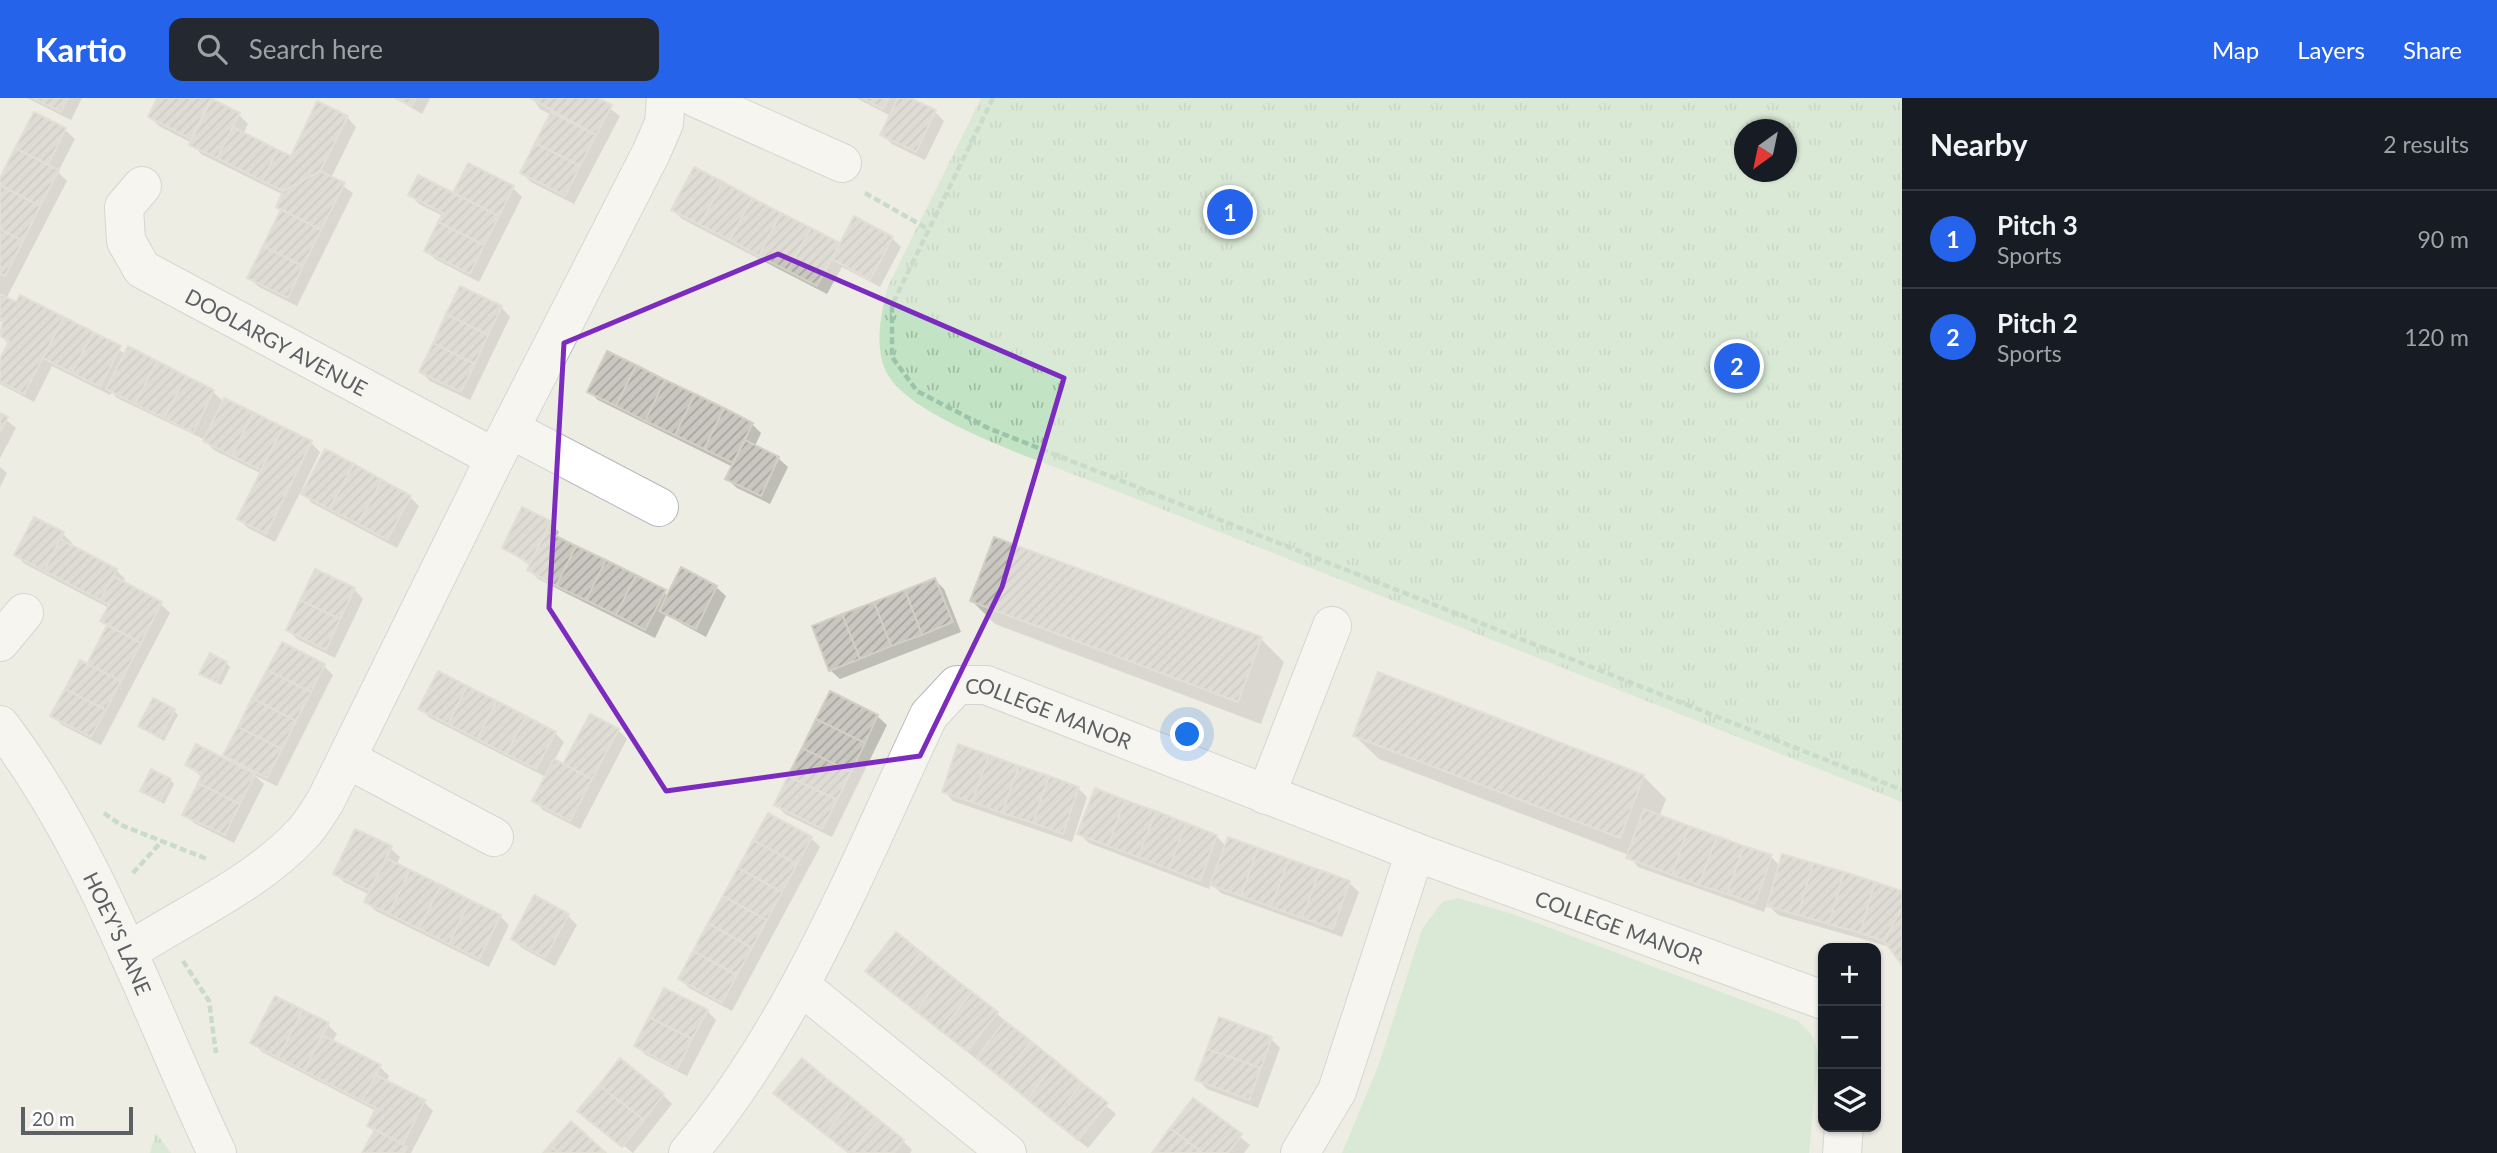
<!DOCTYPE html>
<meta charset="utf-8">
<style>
:root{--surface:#171b24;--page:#242831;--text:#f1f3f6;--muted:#9ea1a6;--line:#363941;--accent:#2563eb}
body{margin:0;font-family:Lato,sans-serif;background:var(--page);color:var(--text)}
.controls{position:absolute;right:21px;bottom:21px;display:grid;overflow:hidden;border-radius:14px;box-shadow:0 2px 5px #0004}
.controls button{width:63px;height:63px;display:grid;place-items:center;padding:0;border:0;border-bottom:2px solid var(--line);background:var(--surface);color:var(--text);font:35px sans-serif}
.compass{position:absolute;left:1734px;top:21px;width:63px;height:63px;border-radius:50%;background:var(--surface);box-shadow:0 2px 5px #0004;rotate:213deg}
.scale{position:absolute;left:21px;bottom:18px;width:112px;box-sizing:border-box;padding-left:7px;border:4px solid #5c5f64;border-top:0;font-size:19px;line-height:24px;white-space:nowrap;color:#5c5f64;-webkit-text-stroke:5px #fff;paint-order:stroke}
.you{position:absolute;left:1188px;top:637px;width:24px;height:24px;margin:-18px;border:5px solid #fff;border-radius:50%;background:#1a73e8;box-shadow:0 0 0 10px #1a73e833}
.badge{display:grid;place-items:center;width:46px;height:46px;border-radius:50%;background:var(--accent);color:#fff;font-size:23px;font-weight:700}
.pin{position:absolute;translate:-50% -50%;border:4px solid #fff;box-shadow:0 2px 7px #0006}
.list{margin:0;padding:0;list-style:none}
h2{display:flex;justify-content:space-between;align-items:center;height:91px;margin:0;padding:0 28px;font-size:30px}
h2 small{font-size:23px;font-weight:400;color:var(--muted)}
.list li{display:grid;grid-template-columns:46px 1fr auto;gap:21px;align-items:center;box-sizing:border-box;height:98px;padding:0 28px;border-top:2px solid var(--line)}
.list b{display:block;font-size:26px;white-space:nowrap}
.list p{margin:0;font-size:23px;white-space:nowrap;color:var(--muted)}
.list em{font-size:23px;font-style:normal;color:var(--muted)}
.icon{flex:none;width:38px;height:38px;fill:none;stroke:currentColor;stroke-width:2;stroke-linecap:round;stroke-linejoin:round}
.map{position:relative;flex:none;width:1902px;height:1055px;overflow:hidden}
header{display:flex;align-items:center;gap:42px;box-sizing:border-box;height:98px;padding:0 35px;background:var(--accent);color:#fff}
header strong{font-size:33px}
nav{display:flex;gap:38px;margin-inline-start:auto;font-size:24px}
.search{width:490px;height:63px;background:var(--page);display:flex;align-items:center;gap:18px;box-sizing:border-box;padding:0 24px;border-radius:14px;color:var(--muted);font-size:26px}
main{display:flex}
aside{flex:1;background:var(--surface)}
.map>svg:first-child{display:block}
</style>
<header>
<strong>Kartio</strong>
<div class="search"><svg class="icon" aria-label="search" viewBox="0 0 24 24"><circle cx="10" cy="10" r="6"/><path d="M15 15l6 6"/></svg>Search here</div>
<nav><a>Map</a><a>Layers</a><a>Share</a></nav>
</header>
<main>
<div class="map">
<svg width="1902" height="1055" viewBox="0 0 1902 1055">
<defs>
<pattern id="park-tufts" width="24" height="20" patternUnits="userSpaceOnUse" patternTransform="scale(1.75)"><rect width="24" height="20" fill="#c2e4c5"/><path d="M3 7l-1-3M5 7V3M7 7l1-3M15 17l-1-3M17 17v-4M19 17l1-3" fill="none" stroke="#a1bca4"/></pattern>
<pattern id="building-hatch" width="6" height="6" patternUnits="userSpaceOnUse" patternTransform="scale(1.75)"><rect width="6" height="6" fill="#cac7c1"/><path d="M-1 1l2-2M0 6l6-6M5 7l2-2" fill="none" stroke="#a7a5a0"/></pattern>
</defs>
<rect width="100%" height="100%" fill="#eeede4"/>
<path fill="#c2e4c5" d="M 1457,800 L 1510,815 L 1796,922 C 1812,933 1817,943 1818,962 L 1809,1055 L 1342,1055 L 1379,966 L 1422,831 L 1442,804 Z"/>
<path fill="url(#park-tufts)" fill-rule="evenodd" d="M 981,0 L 1902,0 L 1902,704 L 1106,389 C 1055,368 914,323 888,277 C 873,252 881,214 888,188 ZM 1744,32 L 1786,32 L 1786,74 L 1744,74 Z
M 156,1035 L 171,1055 L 150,1055 Z"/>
<path fill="#0003" d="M 27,0 L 82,0 L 71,22 Z
M 159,0 L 205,0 L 239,17 L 248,26 L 243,36 L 291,60 L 347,19 L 356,29 L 331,80 L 353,95 L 297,208 L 259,189 L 249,180 L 282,113 L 284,97 L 201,56 L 192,45 L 159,28 L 150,19 Z
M 395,0 L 430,0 L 422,16 Z
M 532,0 L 595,0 L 620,18 L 574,106 L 531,84 L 522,75 L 552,17 L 540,11 Z
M 856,0 L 906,0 L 935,14 L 944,23 L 925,62 L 892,46 L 883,37 L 891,18 Z
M 34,16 L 65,32 L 75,41 L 58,74 L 67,83 L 6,201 L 17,206 L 20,199 L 126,256 L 129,250 L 213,294 L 224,304 L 225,302 L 311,345 L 320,354 L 302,391 L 304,393 L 410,399 L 419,408 L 397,450 L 312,405 L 301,393 L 275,444 L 248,430 L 239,421 L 262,376 L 214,352 L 203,341 L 117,300 L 112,294 L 110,297 L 52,268 L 34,304 L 0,286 L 0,265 L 9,246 L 0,237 L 4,225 L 0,223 L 0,84 Z
M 694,71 L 841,148 L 892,140 L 901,149 L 880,189 L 842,169 L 827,196 L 682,121 L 673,112 Z
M 513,90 L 522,99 L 479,184 L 435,161 L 426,152 L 443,118 L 419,106 L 410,97 L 454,97 Z
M 460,190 L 501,209 L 510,219 L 470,302 L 430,283 L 421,274 Z
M 589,293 L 752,326 L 761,335 L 755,348 L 778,360 L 788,369 L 770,406 L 737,390 L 727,381 L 733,369 L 598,302 Z
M 0,317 L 16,330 L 0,360 Z
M 0,369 L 7,375 L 0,389 Z
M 550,425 L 559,434 L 556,439 L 669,498 L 716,489 L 726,498 L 706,539 L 666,517 L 655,540 L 538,481 L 529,472 L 531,468 L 504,450 Z
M 63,436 L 72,445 L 70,449 L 116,472 L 125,481 L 123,486 L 161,506 L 170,515 L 101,647 L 62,627 L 53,618 L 88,568 L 108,529 L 102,523 L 109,510 L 25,466 L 16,457 Z
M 935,482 L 944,491 L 961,534 L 840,581 L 830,572 Z
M 354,491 L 363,501 L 335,560 L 297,541 L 288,532 Z
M 972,503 L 1261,541 L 1284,564 L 1261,626 L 995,526 Z
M 226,565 L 230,569 L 221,587 L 201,575 Z
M 324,568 L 333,577 L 277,688 L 254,677 L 264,686 L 234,745 L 194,725 L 184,716 L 203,680 L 187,667 L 236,667 L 226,657 Z
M 831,595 L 877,618 L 887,627 L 832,739 L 785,716 L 776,707 Z
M 420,611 L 555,635 L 564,644 L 554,663 L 564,668 L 618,632 L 627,641 L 580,731 L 543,712 L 534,702 L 546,679 L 430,620 Z
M 174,613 L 178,617 L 164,643 L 140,628 Z
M 1355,638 L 1643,678 L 1666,701 L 1659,719 L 1771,759 L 1780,768 L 1902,795 L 1902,865 L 1890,849 L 1778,817 L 1767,806 L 1764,814 L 1638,769 L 1629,757 L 1379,661 Z
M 170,682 L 174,686 L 164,706 L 142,692 Z
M 1078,690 L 1087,699 L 1072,744 L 953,703 L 944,693 Z
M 1079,736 L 1216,738 L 1226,748 L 1349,785 L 1359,794 L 1342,839 L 1221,795 L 1211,785 L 1209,791 L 1089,745 Z
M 811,740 L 820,749 L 732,913 L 689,890 L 680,880 Z
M 390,750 L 400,759 L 396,767 L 500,818 L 509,827 L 489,869 L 376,813 L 366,804 L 370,797 L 344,784 L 335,775 Z
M 535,800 L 568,818 L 577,827 L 555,868 L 522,850 L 513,841 Z
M 877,882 L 996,915 L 1116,1016 L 1088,1050 Z
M 707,913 L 716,922 L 687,978 L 646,957 L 636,948 Z
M 328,927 L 337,936 L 332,944 L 380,969 L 389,978 L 386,984 L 424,1004 L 433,1013 L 411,1055 L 364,1055 L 375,1034 L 369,1027 L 376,1013 L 262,954 L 253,944 Z
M 1271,941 L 1280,950 L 1258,1010 L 1207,991 L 1197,981 Z
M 802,962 L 903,1043 L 912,1052 L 910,1055 L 848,1055 L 785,1004 Z
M 663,997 L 672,1006 L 633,1055 L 580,1013 Z
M 1193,1002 L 1250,1047 L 1244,1055 L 1154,1055 Z"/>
<path fill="url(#building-hatch)" stroke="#d2cfc3" stroke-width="2" d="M 33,0 L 68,0 L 61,14 Z
M 157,0 L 209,0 L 211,1 L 191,41 L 148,19 Z
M 395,0 L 416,0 L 412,8 Z
M 530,0 L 598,0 L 612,7 L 596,37 Z
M 862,0 L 889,0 L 883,11 Z
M 898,0 L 910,0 L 936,12 L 916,54 L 880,37 Z
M 212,1 L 240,15 L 217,60 L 189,47 Z
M 317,3 L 348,18 L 320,73 L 283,93 L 262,83 L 278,52 L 291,58 Z
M 34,14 L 66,30 L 48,67 L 15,50 Z
M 551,14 L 596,37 L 580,68 L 535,45 Z
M 233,29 L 278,52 L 262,83 L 217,60 Z
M 535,45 L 580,68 L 565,98 L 520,75 Z
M 15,50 L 59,72 L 40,108 L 0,87 L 0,80 Z
M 468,65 L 514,88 L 499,118 L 453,95 Z
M 694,69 L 723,84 L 700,127 L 671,112 Z
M 320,73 L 345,85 L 321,132 L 276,109 L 283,93 Z
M 418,77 L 499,118 L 484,147 L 438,124 L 443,115 L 408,97 Z
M 723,84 L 752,100 L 730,142 L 700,127 Z
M 0,87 L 40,108 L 23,143 L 0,131 Z
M 752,100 L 781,115 L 759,158 L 730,142 Z
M 281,111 L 321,132 L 303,168 L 263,148 Z
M 781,115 L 811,130 L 788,173 L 759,158 Z
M 854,118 L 893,139 L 870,182 L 832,161 Z
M 438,124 L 484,147 L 470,176 L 424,153 Z
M 811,130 L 840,145 L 817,188 L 788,173 Z
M 0,131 L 23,143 L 5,178 L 0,176 Z
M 263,148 L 303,168 L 288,200 L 247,180 Z
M 460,188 L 502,208 L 488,237 L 446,216 Z
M 0,196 L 16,204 L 20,197 L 64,219 L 24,296 L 0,284 L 0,261 L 9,243 L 0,238 L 3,221 L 0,220 Z
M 446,216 L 488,237 L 475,266 L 433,245 Z
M 64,219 L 93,234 L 72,275 L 43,260 Z
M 93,234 L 121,248 L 100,289 L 72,275 Z
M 433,245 L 475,266 L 461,294 L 419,274 Z
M 128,248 L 157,263 L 135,306 L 106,291 Z
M 607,253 L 636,267 L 616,308 L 587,294 Z
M 157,263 L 186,278 L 164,320 L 135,306 Z
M 636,267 L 665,282 L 645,323 L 616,308 Z
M 186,278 L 214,292 L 193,335 L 164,320 Z
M 665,282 L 695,296 L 675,337 L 645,323 Z
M 695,296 L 724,310 L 704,351 L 675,337 Z
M 224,300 L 253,314 L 232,358 L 203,343 Z
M 724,310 L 753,325 L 733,365 L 704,351 Z
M 253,314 L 283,329 L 261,372 L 232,358 Z
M 0,315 L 8,319 L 0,334 Z
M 283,329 L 312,343 L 266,436 L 237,421 Z
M 745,342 L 779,359 L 761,398 L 725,381 Z
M 325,351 L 354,366 L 329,411 L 301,396 Z
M 354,366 L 382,382 L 358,426 L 329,411 Z
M 382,382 L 411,398 L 387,442 L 358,426 Z
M 522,409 L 551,423 L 530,465 L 502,450 Z
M 34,419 L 64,434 L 44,473 L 14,457 Z
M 546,433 L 576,448 L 556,488 L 527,472 Z
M 994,439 L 1262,539 L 1238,604 L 970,503 Z
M 60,441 L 117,471 L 100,502 L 44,473 Z
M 576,448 L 606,462 L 586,502 L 556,488 Z
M 606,462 L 636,477 L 616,517 L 586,502 Z
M 681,469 L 717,488 L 696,531 L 659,513 Z
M 315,471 L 355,490 L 340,521 L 300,502 Z
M 636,477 L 666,492 L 645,532 L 616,517 Z
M 113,478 L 162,504 L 141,545 L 100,523 L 109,507 L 100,502 Z
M 935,480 L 953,524 L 922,537 L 905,492 Z
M 905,492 L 922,537 L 891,548 L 874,504 Z
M 300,502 L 340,521 L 326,552 L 286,532 Z
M 874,504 L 891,548 L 860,561 L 842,516 Z
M 842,516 L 860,561 L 829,573 L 812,528 Z
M 107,527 L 141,545 L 121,583 L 87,566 Z
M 282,544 L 325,566 L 311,594 L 267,572 Z
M 210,555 L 227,564 L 216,584 L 199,576 Z
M 80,562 L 121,583 L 106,612 L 65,591 Z
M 267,572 L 311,594 L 296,623 L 252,600 Z
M 438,573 L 467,588 L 448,626 L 418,611 Z
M 1378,574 L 1644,677 L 1620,740 L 1353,638 Z
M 467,588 L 497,603 L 477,641 L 448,626 Z
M 65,591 L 106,612 L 91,639 L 50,618 Z
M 830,593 L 878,617 L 865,645 L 816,621 Z
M 153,600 L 175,611 L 160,640 L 138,628 Z
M 252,600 L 296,623 L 282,651 L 238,629 Z
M 497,603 L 526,618 L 506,656 L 477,641 Z
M 590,616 L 619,631 L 592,681 L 563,666 Z
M 526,618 L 556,634 L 536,671 L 506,656 Z
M 816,621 L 865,645 L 851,674 L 802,650 Z
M 238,629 L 282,651 L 267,680 L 223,657 Z
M 196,646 L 255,676 L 240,706 L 198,685 L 202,676 L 185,667 Z
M 958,646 L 989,657 L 972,704 L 942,694 Z
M 802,650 L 851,674 L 837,702 L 788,678 Z
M 989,657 L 1019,668 L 1002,715 L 972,704 Z
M 554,661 L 592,681 L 570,723 L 532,703 Z
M 1019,668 L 1049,678 L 1033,725 L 1002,715 Z
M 151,671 L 171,681 L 160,703 L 140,693 Z
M 788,678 L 837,702 L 822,731 L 774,707 Z
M 1049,678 L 1079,689 L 1063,736 L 1033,725 Z
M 198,685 L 240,706 L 225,737 L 182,717 Z
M 1095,690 L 1125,702 L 1108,748 L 1077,736 Z
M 1125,702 L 1156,713 L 1138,759 L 1108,748 Z
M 1644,711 L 1689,728 L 1672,777 L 1626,760 Z
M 1156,713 L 1186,725 L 1169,771 L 1138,759 Z
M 768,715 L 812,739 L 797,766 L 753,742 Z
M 1186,725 L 1217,737 L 1200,783 L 1169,771 Z
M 1689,728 L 1717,738 L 1699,787 L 1672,777 Z
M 355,731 L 392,748 L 370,793 L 333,776 Z
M 1717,738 L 1744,748 L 1727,796 L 1699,787 Z
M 1228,739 L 1258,750 L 1241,798 L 1210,787 Z
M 753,742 L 797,766 L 782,794 L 738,770 Z
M 1744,748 L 1772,757 L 1755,806 L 1727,796 Z
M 1258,750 L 1289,761 L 1271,809 L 1241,798 Z
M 1782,756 L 1813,765 L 1798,817 L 1767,808 Z
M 386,760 L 410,772 L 389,816 L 364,804 Z
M 1289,761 L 1320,772 L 1302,820 L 1271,809 Z
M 1813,765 L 1844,774 L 1829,826 L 1798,817 Z
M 738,770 L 782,794 L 767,822 L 723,798 Z
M 410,772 L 441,787 L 419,831 L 389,816 Z
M 1320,772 L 1350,783 L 1333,831 L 1302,820 Z
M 1844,774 L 1875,784 L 1860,835 L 1829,826 Z
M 1875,784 L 1902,793 L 1902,809 L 1884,843 L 1860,835 Z
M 441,787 L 470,802 L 449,846 L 419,831 Z
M 534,797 L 569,816 L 545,860 L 511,841 Z
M 723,798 L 767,822 L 752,850 L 708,825 Z
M 470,802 L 501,817 L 479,861 L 449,846 Z
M 1902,809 L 1902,867 L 1884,843 Z
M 708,825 L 752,850 L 737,877 L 693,853 Z
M 896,834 L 921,854 L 890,893 L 865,873 Z
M 693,853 L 737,877 L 722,905 L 678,881 Z
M 921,854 L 946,874 L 916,913 L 890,893 Z
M 946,874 L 972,894 L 941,933 L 916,913 Z
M 664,890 L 708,912 L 692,941 L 649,919 Z
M 972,894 L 998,914 L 967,953 L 941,933 Z
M 275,898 L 303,912 L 278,960 L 250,945 Z
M 303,912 L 329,925 L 304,973 L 278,960 Z
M 649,919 L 692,941 L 677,971 L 634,948 Z
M 1219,919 L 1272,939 L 1261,970 L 1207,951 Z
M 1005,923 L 1031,943 L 1002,980 L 976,960 Z
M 322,937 L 381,967 L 362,1003 L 304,973 Z
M 1031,943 L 1057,964 L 1027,1001 L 1002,980 Z
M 1207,951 L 1261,970 L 1249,1002 L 1195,982 Z
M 620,960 L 664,996 L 644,1022 L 599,987 Z
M 802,960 L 827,981 L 799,1016 L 773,995 Z
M 1057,964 L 1082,985 L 1053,1022 L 1027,1001 Z
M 376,977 L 425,1002 L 403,1046 L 367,1028 L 376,1010 L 362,1003 Z
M 827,981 L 853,1001 L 825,1036 L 799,1016 Z
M 1082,985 L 1108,1005 L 1078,1042 L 1053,1022 Z
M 599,987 L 644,1022 L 622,1049 L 577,1013 Z
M 1193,1000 L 1242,1036 L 1228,1055 L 1203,1055 L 1170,1030 Z
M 853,1001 L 879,1022 L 849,1055 L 825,1036 Z
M 879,1022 L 904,1042 L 894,1055 L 852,1055 Z
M 571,1023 L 606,1055 L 559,1055 L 550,1047 Z
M 1170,1030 L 1203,1055 L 1152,1055 Z
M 375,1031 L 407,1049 L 404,1055 L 362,1055 Z
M 550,1047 L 559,1055 L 543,1055 Z"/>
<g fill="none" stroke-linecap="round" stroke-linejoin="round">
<g stroke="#b6b9be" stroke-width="40">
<g id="minor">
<path d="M 696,0 L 842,65"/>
<path id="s1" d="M 142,88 L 124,109 L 126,143 L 142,171 L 495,360"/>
<path d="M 512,332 L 659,409"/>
<path d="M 0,544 L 24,515"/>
<path id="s2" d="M 0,627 C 97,754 149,912 217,1055"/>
<path d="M 347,661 L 494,739"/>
<path d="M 1266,697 L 1332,528"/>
<path d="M 128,854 C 186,816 255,787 303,735 C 312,726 318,714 325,704 L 495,360 L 651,55 L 664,25 L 666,0"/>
<path d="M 801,888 L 1007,1055"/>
<path id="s3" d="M 688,1055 C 796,927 858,767 929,617 L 957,587 L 986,587 L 1415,754"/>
<path id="s4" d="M 1300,1055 L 1337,993 L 1415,754 L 1823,902"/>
<path d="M 1842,1055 L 1844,1029"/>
</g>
</g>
<path stroke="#9bc5ab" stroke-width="4.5" stroke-dasharray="7 3.5" stroke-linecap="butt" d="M 993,0 L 892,207 L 892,259 L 917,293 L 988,330 L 1902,692
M 865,95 L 928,131
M 104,715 L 121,727 L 207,761
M 133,775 L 162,743
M 183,863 L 209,903 L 216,955"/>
<use href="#minor" stroke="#fff" stroke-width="38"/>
</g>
<path d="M0 0H1902V1055H0ZM 778,156 L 1064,280 L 1002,489 L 920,658 L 666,693 L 549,510 L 564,245 Z" fill="#eeede4" fill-opacity=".55" fill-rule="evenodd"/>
<path fill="none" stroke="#7b2cbf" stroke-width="5" stroke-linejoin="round" d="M 778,156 L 1064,280 L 1002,489 L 920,658 L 666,693 L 549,510 L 564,245 Z"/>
<g text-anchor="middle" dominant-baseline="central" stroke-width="5" stroke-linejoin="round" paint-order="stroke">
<g font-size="21" fill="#5c5f64" stroke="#fff">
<text stroke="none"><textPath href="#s1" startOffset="247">DOOLARGY AVENUE</textPath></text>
<text stroke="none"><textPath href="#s3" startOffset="639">COLLEGE MANOR</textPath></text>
<text stroke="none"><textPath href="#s4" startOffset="541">COLLEGE MANOR</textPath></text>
<text stroke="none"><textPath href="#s2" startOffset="240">HOEY'S LANE</textPath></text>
</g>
</g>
</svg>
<div class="controls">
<button>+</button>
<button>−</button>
<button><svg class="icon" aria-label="layers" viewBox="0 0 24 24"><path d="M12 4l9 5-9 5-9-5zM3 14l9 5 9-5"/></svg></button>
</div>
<svg class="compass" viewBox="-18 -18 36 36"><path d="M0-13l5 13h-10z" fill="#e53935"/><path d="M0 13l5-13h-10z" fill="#9ea1a6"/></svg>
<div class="scale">20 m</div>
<div class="you"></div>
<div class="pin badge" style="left:1230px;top:114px">1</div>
<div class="pin badge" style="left:1737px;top:268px">2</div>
</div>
<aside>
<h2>Nearby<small>2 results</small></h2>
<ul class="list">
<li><span class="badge">1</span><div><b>Pitch 3</b><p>Sports</p></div><em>90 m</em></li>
<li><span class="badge">2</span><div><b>Pitch 2</b><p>Sports</p></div><em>120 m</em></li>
</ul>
</aside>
</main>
